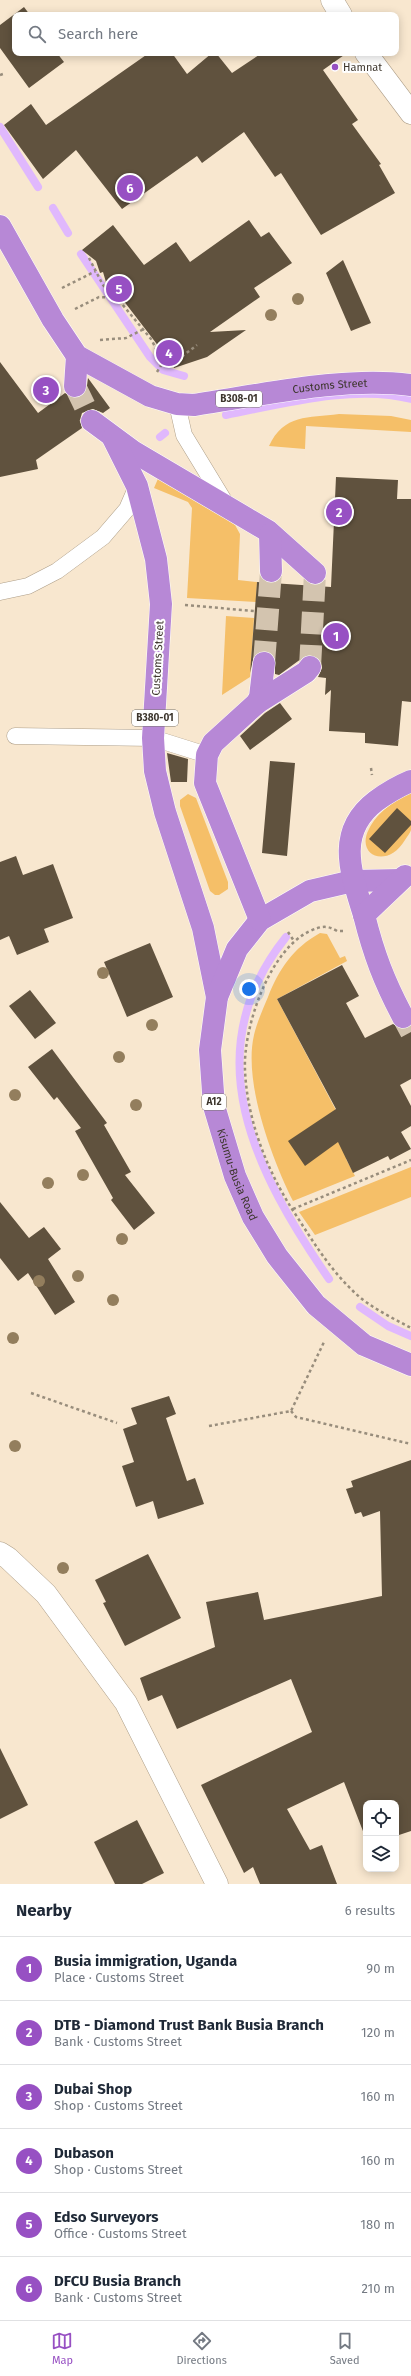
<!DOCTYPE html>
<meta charset="utf-8">
<style>
:root{--surface:#fff;--page:#f6f6f7;--text:#1f2937;--muted:#747a83;--line:#e0e1e3;--accent:#9750c3}
body{margin:0;font-family:"Fira Sans",sans-serif;background:var(--page);color:var(--text)}
.controls{position:absolute;right:12px;bottom:12px;display:grid;overflow:hidden;border-radius:8px;box-shadow:0 2px 10px #0003}
.controls button{width:36px;height:36px;display:grid;place-items:center;padding:0;border:0;border-bottom:1px solid var(--line);background:var(--surface);color:var(--text);font:20px sans-serif}
.you{position:absolute;left:249px;top:989px;width:14px;height:14px;margin:-10px;border:3px solid #fff;border-radius:50%;background:#1a73e8;box-shadow:0 0 0 6px #1a73e833}
.badge{display:grid;place-items:center;width:26px;height:26px;border-radius:50%;background:var(--accent);color:#fff;font-size:13px;font-weight:700}
.pin{position:absolute;translate:-50% -50%;border:2px solid #fff;box-shadow:0 1px 4px #0006}
.list{margin:0;padding:0;list-style:none}
h2{display:flex;justify-content:space-between;align-items:center;height:52px;margin:0;padding:0 16px;font-size:17px}
h2 small{font-size:13px;font-weight:400;color:var(--muted)}
.list li{display:grid;grid-template-columns:26px 1fr auto;gap:12px;align-items:center;box-sizing:border-box;height:64px;padding:0 16px;border-top:1px solid var(--line)}
.list b{display:block;font-size:15px;white-space:nowrap}
.list p{margin:0;font-size:13px;white-space:nowrap;color:var(--muted)}
.list em{font-size:13px;font-style:normal;color:var(--muted)}
.icon{flex:none;width:22px;height:22px;fill:none;stroke:currentColor;stroke-width:2;stroke-linecap:round;stroke-linejoin:round}
.map{position:relative;flex:none;width:411px;height:1884px;overflow:hidden}
.search{position:absolute;background:var(--surface);box-shadow:0 2px 10px #0003;left:12px;right:12px;top:12px;height:44px;display:flex;align-items:center;gap:10px;box-sizing:border-box;padding:0 14px;border-radius:8px;color:var(--muted);font-size:15px}
.sheet{height:436px;background:var(--surface)}
nav{display:flex;justify-content:space-around;align-items:center;box-sizing:border-box;height:56px;border-top:1px solid var(--line);background:var(--surface);font-size:11px;color:var(--muted)}
nav a{display:grid;justify-items:center;gap:2px}
nav .on{color:var(--accent)}
.map>svg:first-child{display:block}
</style>
<div class="map">
<svg width="411" height="1884" viewBox="0 0 411 1884">
<rect width="100%" height="100%" fill="#f8e7cf"/>
<path fill="#f5bf68" d="M 339,414 L 391,416 L 411,420 L 411,432 L 306,426 L 305,449 L 269,446 C 284,414 308,418 339,414 Z
M 160,474 L 235,525 L 240,534 L 238,580 L 257,582 L 256,602 L 187,598 L 192,508 L 188,502 L 154,488 Z
M 226,616 L 254,618 L 250,677 L 222,695 Z
M 411,789 C 411,802 411,818 411,830 C 410,833 407,837 405,840 C 387,870 355,855 369,829 C 377,812 396,801 411,789 Z
M 188,794 L 196,798 L 228,882 L 228,889 L 219,895 L 215,895 L 210,891 L 180,806 L 180,800 Z
M 320,933 L 327,934 L 340,958 L 345,956 L 347,961 L 277,999 L 348,1133 L 346,1159 L 355,1176 L 293,1201 C 272,1159 243,1082 254,1035 C 257,1022 263,1009 268,997 C 279,969 293,948 320,933 Z
M 411,1167 L 411,1197 L 315,1235 L 299,1212 Z"/>
<g fill="none" stroke-linecap="round" stroke-linejoin="round">
<path stroke="#e0b8fd" stroke-width="8" d="M 0,127 L 38,187
M 53,208 L 68,233
M 81,254 L 150,357 L 163,370 L 184,376
M 226,415 C 282,404 355,384 411,399
M 160,437 L 165,433
M 286,937 C 193,1053 256,1173 329,1279
M 360,1307 L 388,1326 L 411,1336"/>
</g>
<path fill="#60523e" d="M 24,7 L 30,15 L 15,15 L 15,53 L 57,53 L 64,62 L 29,88 L 0,48 L 0,25 Z
M 149,53 L 172,53 L 187,74 L 212,53 L 216,53 L 232,73 L 262,53 L 347,53 L 323,70 L 358,120 L 352,124 L 381,164 L 379,165 L 395,193 L 321,235 L 281,173 L 275,177 L 244,132 L 202,163 L 197,156 L 122,209 L 76,150 L 43,179 L 4,125 L 31,104 L 46,125 Z
M 249,220 L 261,237 L 269,232 L 292,263 L 254,288 L 260,297 L 210,332 L 246,330 L 207,357 L 174,368 L 172,359 L 166,356 L 113,287 L 108,289 L 103,272 L 100,273 L 96,261 L 82,250 L 113,225 L 144,265 L 176,242 L 190,262 Z
M 343,260 L 371,323 L 351,331 L 326,273 Z
M 0,362 L 38,413 L 65,393 L 74,398 L 81,397 L 86,393 L 88,378 L 110,408 L 103,413 L 93,409 L 82,413 L 80,420 L 82,428 L 36,460 L 38,469 L 0,477 Z
M 336,477 L 398,480 L 397,499 L 411,499 L 411,702 L 402,701 L 398,746 L 365,743 L 365,733 L 329,731 L 331,690 L 325,695 L 326,678 L 318,677 L 322,668 L 321,662 L 317,657 L 311,655 L 305,656 L 279,675 L 275,674 L 275,658 L 266,651 L 259,651 L 254,656 L 250,673 L 257,582 L 331,587 Z
M 280,703 L 292,719 L 250,750 L 240,736 L 265,713 Z
M 167,753 L 188,759 L 187,782 L 171,782 Z
M 270,761 L 295,763 L 287,856 L 262,853 Z
M 397,808 L 411,821 L 411,825 L 385,853 L 369,839 Z
M 16,856 L 23,875 L 53,864 L 73,918 L 44,929 L 49,942 L 17,955 L 9,936 L 0,940 L 0,862 Z
M 150,943 L 173,997 L 127,1017 L 104,962 Z
M 342,965 L 359,996 L 346,1003 L 365,1038 L 393,1024 L 402,1029 L 411,1026 L 411,1079 L 400,1085 L 411,1106 L 411,1126 L 401,1132 L 411,1149 L 390,1160 L 388,1156 L 353,1173 L 338,1142 L 305,1166 L 288,1141 L 336,1109 L 277,999 Z
M 30,990 L 56,1023 L 35,1039 L 9,1006 Z
M 52,1049 L 107,1123 L 104,1125 L 131,1172 L 125,1175 L 155,1213 L 134,1230 L 111,1200 L 113,1198 L 75,1131 L 81,1128 L 57,1097 L 54,1100 L 28,1067 Z
M 0,1202 L 29,1238 L 44,1227 L 61,1249 L 48,1259 L 75,1302 L 55,1315 L 28,1273 L 18,1281 L 0,1258 Z
M 169,1396 L 176,1414 L 166,1418 L 187,1481 L 195,1478 L 204,1504 L 158,1519 L 153,1501 L 136,1507 L 122,1466 L 134,1462 L 123,1429 L 137,1424 L 131,1408 Z
M 411,1460 L 411,1831 L 396,1836 L 396,1803 L 366,1803 L 366,1839 L 344,1782 L 287,1809 L 310,1850 L 322,1845 L 337,1884 L 260,1884 L 253,1867 L 244,1873 L 201,1785 L 312,1732 L 291,1679 L 177,1729 L 162,1695 L 148,1701 L 140,1678 L 215,1647 L 206,1602 L 258,1592 L 264,1620 L 382,1596 L 380,1511 L 363,1517 L 361,1512 L 355,1514 L 346,1489 L 353,1487 L 351,1481 Z
M 148,1554 L 181,1618 L 125,1646 L 103,1603 L 106,1602 L 95,1580 Z
M 0,1748 L 28,1805 L 0,1819 Z
M 137,1820 L 164,1873 L 142,1884 L 115,1884 L 94,1842 Z"/>
<g fill="none" stroke-linecap="round" stroke-linejoin="round">
<path stroke="#d3c4af" stroke-width="22" stroke-dasharray="22 11" stroke-linecap="butt" d="M 75,386 L 92,421
M 264,663 L 271,571
M 310,667 L 315,573
M 403,1017 L 411,1032"/>
<g stroke="#ad9e88" stroke-width="17">
<path id="service" d="M 177,404 L 184,435 L 226,504
M 0,592 L 28,586 L 57,571 L 103,537 L 127,509 L 137,486
M 15,736 L 153,738 L 207,755"/>
</g>
<g stroke="#ad9e88" stroke-width="23">
<path id="minor" d="M 332,0 L 341,15
M 366,53 L 411,113
M 0,1553 L 8,1558 L 46,1594 L 126,1703 L 217,1884"/>
</g>
<g stroke="#fff" stroke-width="23">
<g id="trunk">
<path id="s1" d="M 0,226 L 53,320 L 77,356 L 150,396 L 177,404 L 194,405 C 262,395 344,376 411,385"/>
<path d="M 75,386 L 77,356"/>
<path d="M 92,421 L 134,452 L 268,531 L 315,573"/>
<path d="M 113,438 L 137,486 L 156,559 L 161,604 L 153,738 L 155,771 L 165,812 L 203,928 L 217,997"/>
<path d="M 270,534 L 271,571"/>
<path d="M 257,703 L 260,697 L 264,663"/>
<path id="s2" d="M 400,880 L 353,881 L 310,891 L 260,920 L 237,949 L 217,997 L 210,1050 L 214,1106 L 235,1176 L 253,1217 L 277,1256 L 316,1305 L 364,1345 L 411,1365"/>
<path d="M 364,915 C 351,873 335,832 376,801 C 387,793 399,786 411,781"/>
<path d="M 260,920 L 205,783 L 207,755 L 213,743 L 257,703 L 306,672 L 310,667"/>
<path d="M 403,1017 C 384,981 374,955 364,915 L 405,876"/>
</g>
</g>
<path stroke="#988d7c" stroke-width="2.5" stroke-dasharray="3 3" stroke-linecap="butt" d="M 0,75 L 3,74
M 89,258 L 103,285 L 117,298
M 62,288 L 96,271
M 75,309 L 99,297 L 117,298 L 151,339 L 163,362 L 180,358 L 197,345
M 100,340 L 126,338 L 142,330
M 157,372 L 163,362
M 185,605 L 254,611
M 371,768 L 372,775
M 343,931 L 337,931 C 327,925 321,926 310,931 C 269,950 243,1028 245,1070 C 247,1119 266,1168 292,1209 C 311,1238 327,1266 353,1291 C 369,1307 391,1317 411,1328
M 288,932 L 294,941
M 293,1209 L 411,1160
M 31,1393 L 117,1423
M 291,1411 L 296,1417 L 411,1444
M 209,1426 L 291,1411 L 324,1342"/>
<use href="#service" stroke="#fff" stroke-width="16"/>
<use href="#minor" stroke="#fff" stroke-width="22"/>
<use href="#trunk" stroke="#b788d6" stroke-width="22"/>
</g>
<g fill="#937e5d">
<circle cx="298" cy="299" r="6"/>
<circle cx="271" cy="315" r="6"/>
<circle cx="103" cy="973" r="6"/>
<circle cx="152" cy="1025" r="6"/>
<circle cx="119" cy="1057" r="6"/>
<circle cx="15" cy="1095" r="6"/>
<circle cx="136" cy="1105" r="6"/>
<circle cx="83" cy="1175" r="6"/>
<circle cx="48" cy="1183" r="6"/>
<circle cx="122" cy="1239" r="6"/>
<circle cx="78" cy="1276" r="6"/>
<circle cx="39" cy="1281" r="6"/>
<circle cx="113" cy="1300" r="6"/>
<circle cx="13" cy="1338" r="6"/>
<circle cx="15" cy="1446" r="6"/>
<circle cx="63" cy="1568" r="6"/>
</g>
<circle fill="#9750c3" stroke="#fff" stroke-width="1.5" cx="335" cy="67" r="4"/>
<g text-anchor="middle" dominant-baseline="central" stroke-width="4" stroke-linejoin="round" paint-order="stroke">
<g fill="#fff" stroke="#77726c" stroke-width="1">
<rect x="216" y="391" width="46" height="16" rx="3"/>
<rect x="132" y="710" width="46" height="16" rx="3"/>
<rect x="202" y="1094" width="24" height="16" rx="3"/>
</g>
<g font-size="10" font-weight="bold" fill="#3d362d">
<text x="239" y="399">B308-01</text>
<text x="155" y="718">B380-01</text>
<text x="214" y="1102">A12</text>
</g>
<g font-size="11" fill="#3d362d" stroke="#fff" text-anchor="start">
<text x="343" y="67">Hamnat</text>
</g>
<g font-size="11" fill="#3d362d" stroke="#fff">
<text stroke="none"><textPath href="#s1" startOffset="417">Customs Street</textPath></text>
<text transform="translate(158 658) rotate(-87)">Customs Street</text>
<text stroke="none"><textPath href="#s2" startOffset="420">Kisumu-Busia Road</textPath></text>
</g>
</g>
</svg>
<div class="controls">
<button><svg class="icon" aria-label="locate" viewBox="0 0 24 24"><circle cx="12" cy="12" r="6"/><path d="M12 2v4M12 18v4M2 12h4M18 12h4"/></svg></button>
<button><svg class="icon" aria-label="layers" viewBox="0 0 24 24"><path d="M12 4l9 5-9 5-9-5zM3 14l9 5 9-5"/></svg></button>
</div>
<div class="you"></div>
<div class="pin badge" style="left:336px;top:636px">1</div>
<div class="pin badge" style="left:339px;top:512px">2</div>
<div class="pin badge" style="left:46px;top:390px">3</div>
<div class="pin badge" style="left:169px;top:353px">4</div>
<div class="pin badge" style="left:119px;top:289px">5</div>
<div class="pin badge" style="left:130px;top:188px">6</div>
<div class="search"><svg class="icon" aria-label="search" viewBox="0 0 24 24"><circle cx="10" cy="10" r="6"/><path d="M15 15l6 6"/></svg>Search here</div>
</div>
<section class="sheet">
<h2>Nearby<small>6 results</small></h2>
<ul class="list">
<li><span class="badge">1</span><div><b>Busia immigration, Uganda</b><p>Place · Customs Street</p></div><em>90 m</em></li>
<li><span class="badge">2</span><div><b>DTB - Diamond Trust Bank Busia Branch</b><p>Bank · Customs Street</p></div><em>120 m</em></li>
<li><span class="badge">3</span><div><b>Dubai Shop</b><p>Shop · Customs Street</p></div><em>160 m</em></li>
<li><span class="badge">4</span><div><b>Dubason</b><p>Shop · Customs Street</p></div><em>160 m</em></li>
<li><span class="badge">5</span><div><b>Edso Surveyors</b><p>Office · Customs Street</p></div><em>180 m</em></li>
<li><span class="badge">6</span><div><b>DFCU Busia Branch</b><p>Bank · Customs Street</p></div><em>210 m</em></li>
</ul>
</section>
<nav>
<a class="on"><svg class="icon" aria-label="map" viewBox="0 0 24 24"><path d="M3 6l6-2 6 2 6-2v14l-6 2-6-2-6 2zM9 4v14M15 6v14"/></svg>Map</a>
<a><svg class="icon" aria-label="directions" viewBox="0 0 24 24"><path d="M12 3l9 9-9 9-9-9zM9 14v-3h6M13 9l2 2-2 2"/></svg>Directions</a>
<a><svg class="icon" aria-label="saved" viewBox="0 0 24 24"><path d="M7 4h10v16l-5-4-5 4z"/></svg>Saved</a>
</nav>
